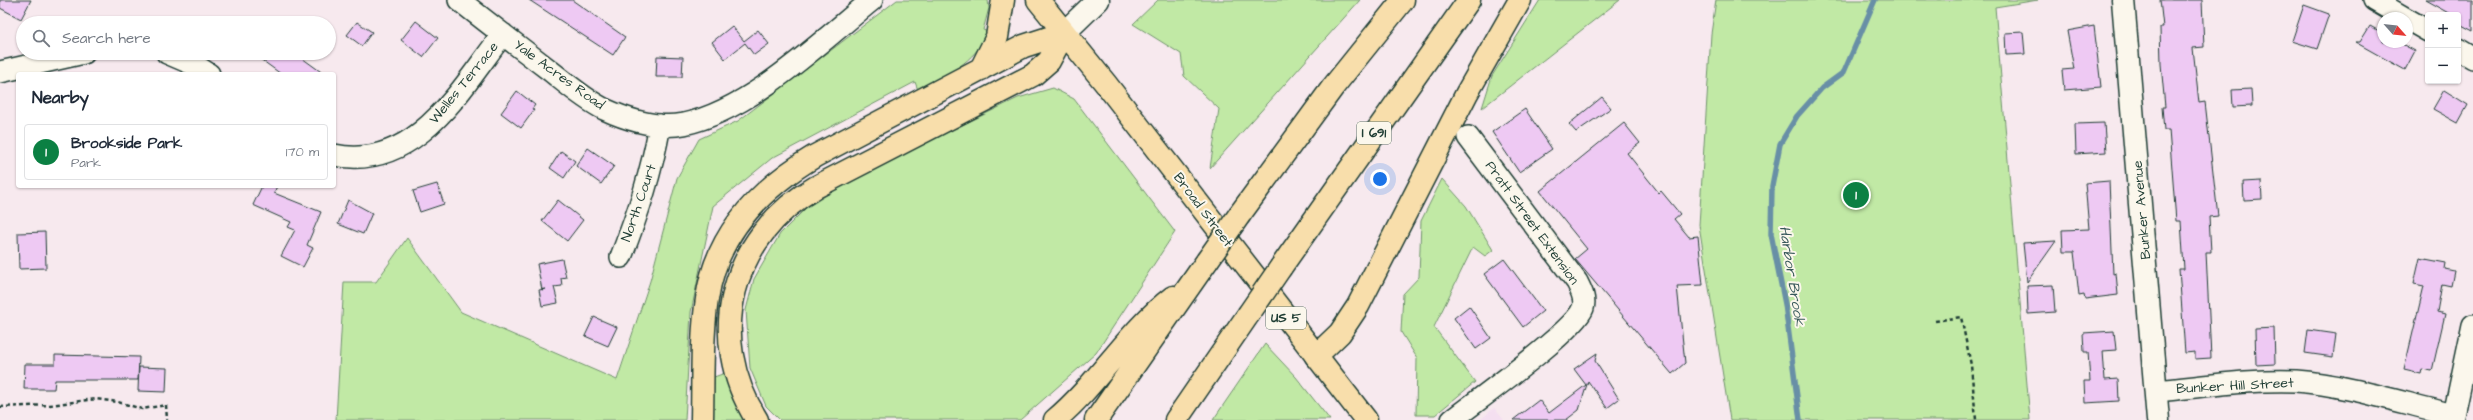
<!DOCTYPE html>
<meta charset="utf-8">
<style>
:root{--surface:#fff;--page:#f2f2f3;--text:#1f2937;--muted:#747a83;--line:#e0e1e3;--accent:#0b8043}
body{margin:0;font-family:"Architects Daughter",sans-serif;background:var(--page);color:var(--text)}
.controls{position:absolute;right:12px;top:12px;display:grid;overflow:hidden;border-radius:4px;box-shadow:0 1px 3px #0004}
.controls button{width:36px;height:36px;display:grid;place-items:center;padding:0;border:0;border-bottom:1px solid var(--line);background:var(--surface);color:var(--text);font:20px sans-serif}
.compass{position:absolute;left:2377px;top:12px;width:36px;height:36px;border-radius:50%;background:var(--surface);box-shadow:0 1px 3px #0004;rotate:117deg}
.you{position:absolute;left:1380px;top:179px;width:14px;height:14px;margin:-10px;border:3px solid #fff;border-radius:50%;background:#1a73e8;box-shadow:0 0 0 6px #1a73e833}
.badge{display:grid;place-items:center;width:26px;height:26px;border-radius:50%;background:var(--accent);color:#fff;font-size:13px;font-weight:700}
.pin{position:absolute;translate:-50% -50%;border:2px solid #fff;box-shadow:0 1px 4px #0006}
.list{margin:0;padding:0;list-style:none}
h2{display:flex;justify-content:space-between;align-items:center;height:52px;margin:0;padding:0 16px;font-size:17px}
h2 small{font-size:13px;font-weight:400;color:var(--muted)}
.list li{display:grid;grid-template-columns:26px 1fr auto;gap:12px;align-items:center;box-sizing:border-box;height:56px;margin:0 8px 8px;padding:0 8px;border:1px solid var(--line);border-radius:4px}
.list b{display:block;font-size:15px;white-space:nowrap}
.list p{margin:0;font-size:13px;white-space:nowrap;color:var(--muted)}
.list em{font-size:13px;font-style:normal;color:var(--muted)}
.icon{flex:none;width:22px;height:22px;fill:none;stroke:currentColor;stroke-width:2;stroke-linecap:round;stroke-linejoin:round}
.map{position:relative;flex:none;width:2473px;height:420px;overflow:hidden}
.search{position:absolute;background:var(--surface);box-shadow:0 1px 3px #0004;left:16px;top:16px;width:320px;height:44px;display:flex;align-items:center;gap:10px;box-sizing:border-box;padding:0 14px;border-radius:22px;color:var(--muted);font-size:15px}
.panel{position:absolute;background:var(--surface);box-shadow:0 1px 3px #0004;left:16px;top:72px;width:320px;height:116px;border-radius:4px}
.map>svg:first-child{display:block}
</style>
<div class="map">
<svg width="2473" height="420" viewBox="0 0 2473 420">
<rect width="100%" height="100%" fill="#f7e9ee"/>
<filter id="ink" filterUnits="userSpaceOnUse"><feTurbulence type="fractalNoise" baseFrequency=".025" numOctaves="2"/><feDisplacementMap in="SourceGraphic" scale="8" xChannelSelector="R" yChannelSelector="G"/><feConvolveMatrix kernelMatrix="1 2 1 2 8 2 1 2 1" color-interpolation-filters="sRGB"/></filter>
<g filter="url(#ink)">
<path fill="#f4dff0" d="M 1494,408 L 1504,420 L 1480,420 Z"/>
<path fill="#c1e9a5" stroke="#70936c" d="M 897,0 L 988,0 L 989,8 L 983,30 L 988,32 C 975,63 946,75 918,90 L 915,82 L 772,158 L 713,206 L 691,312 L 685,420 L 336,420 L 344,282 L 376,282 L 407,238 L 461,312 L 617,380 L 650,281 L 677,178 L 699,139 L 738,121 Z
M 1158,0 L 1360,0 L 1210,168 L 1219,109 L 1184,76 L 1181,54 L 1133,24 Z
M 1540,0 L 1620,0 L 1482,108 L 1492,76 Z
M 1716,0 L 2038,0 L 1995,7 L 2030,420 L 1730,420 L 1699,225 L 1711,34 Z
M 1053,88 L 1074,99 L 1175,232 L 1096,353 L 1020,420 L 780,420 L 766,406 L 750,368 L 746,310 L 754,279 L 780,234 L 806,208 L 855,177 L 1018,98 Z
M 1442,179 L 1466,206 L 1493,250 L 1485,256 L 1473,247 L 1434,327 L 1475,382 L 1435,415 L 1416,415 L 1417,358 L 1401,332 L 1403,294 L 1419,277 L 1421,221 Z
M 1265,344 L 1296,377 L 1330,420 L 1213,420 Z
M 728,372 L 736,406 L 748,420 L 713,420 L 714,377 Z"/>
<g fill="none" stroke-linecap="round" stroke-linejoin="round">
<path stroke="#688fa6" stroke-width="5.5" d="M 1800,420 L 1785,304 L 1771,234 L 1772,186 L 1780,144 L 1797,116 L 1822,88 L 1844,72 L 1875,0"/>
</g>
<path fill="#eec9f3" stroke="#1f3d34" d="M 0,0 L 31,0 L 21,19 L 0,8 Z
M 529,0 L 572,0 L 625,37 L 613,55 Z
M 2160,0 L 2202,0 L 2204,47 L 2193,48 L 2199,103 L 2205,102 L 2218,216 L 2209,217 L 2211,252 L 2206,252 L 2211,358 L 2195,359 L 2195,352 L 2185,353 L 2179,269 L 2184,269 L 2181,221 L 2176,221 L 2169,130 L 2164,130 L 2162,107 L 2165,107 L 2161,64 L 2160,27 L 2163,27 Z
M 2425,0 L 2473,0 L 2473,31 L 2458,23 L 2458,15 L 2452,15 Z
M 2304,5 L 2329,14 L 2317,49 L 2292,41 Z
M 416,21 L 438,38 L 423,57 L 401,40 Z
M 357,22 L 372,32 L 362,46 L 347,35 Z
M 732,26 L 744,41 L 758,30 L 769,44 L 754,55 L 745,43 L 725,59 L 712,42 Z
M 2094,26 L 2101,87 L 2064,90 L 2062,70 L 2074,69 L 2067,31 Z
M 2370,26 L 2383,33 L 2383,42 L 2398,42 L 2415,51 L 2405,70 L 2355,42 L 2360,42 Z
M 2023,32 L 2025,54 L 2006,55 L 2005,33 Z
M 252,53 L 295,53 L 324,74 L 281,74 Z
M 657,56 L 683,57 L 682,77 L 656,77 Z
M 2251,89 L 2252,106 L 2233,107 L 2232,90 Z
M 2444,90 L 2468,105 L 2458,123 L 2433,109 Z
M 517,91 L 535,105 L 532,109 L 534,110 L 521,128 L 501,113 Z
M 1602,97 L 1611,108 L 1576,132 L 1569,124 Z
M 1525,109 L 1552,149 L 1519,172 L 1492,132 Z
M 1624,123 L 1640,143 L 1627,153 L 1659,193 L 1661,191 L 1680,214 L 1674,219 L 1689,237 L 1698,236 L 1703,285 L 1677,286 L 1685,363 L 1672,374 L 1575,259 L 1587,249 L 1540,191 Z
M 2104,123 L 2106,152 L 2076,154 L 2075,124 Z
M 588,148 L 614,166 L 601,184 L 576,166 Z
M 561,151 L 575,161 L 564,178 L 550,168 Z
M 2109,181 L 2113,274 L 2116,273 L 2118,295 L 2085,299 L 2084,294 L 2079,295 L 2074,252 L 2063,252 L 2062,230 L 2089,229 L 2085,183 Z
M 2261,181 L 2262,199 L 2244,200 L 2243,182 Z
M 437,184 L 444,204 L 420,212 L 413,191 Z
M 262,186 L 277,186 L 274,193 L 321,212 L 307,245 L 313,248 L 303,267 L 281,256 L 295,230 L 288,227 L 291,222 L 253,205 Z
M 348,200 L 372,213 L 363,234 L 338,224 Z
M 558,200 L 583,220 L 567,241 L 542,221 Z
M 45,232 L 46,268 L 19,269 L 18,233 Z
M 2056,241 L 2027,282 L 2023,243 Z
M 2420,258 L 2446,263 L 2445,269 L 2454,271 L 2451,286 L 2442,284 L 2437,312 L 2445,314 L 2432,371 L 2422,369 L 2421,374 L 2404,370 L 2424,286 L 2414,284 Z
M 562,259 L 566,277 L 561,278 L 562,286 L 554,287 L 558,303 L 542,306 L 539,290 L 545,289 L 542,290 L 537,264 Z
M 1504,259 L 1543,311 L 1523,327 L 1484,274 Z
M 2053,285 L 2055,312 L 2028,314 L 2027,286 Z
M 1469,306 L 1491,338 L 1476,349 L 1454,318 Z
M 594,317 L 617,327 L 608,346 L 585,336 Z
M 2274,328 L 2275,364 L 2256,365 L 2255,329 Z
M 2308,330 L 2336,334 L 2333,357 L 2305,353 Z
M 2114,331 L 2116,350 L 2103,351 L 2105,380 L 2118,379 L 2119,401 L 2085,403 L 2084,381 L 2090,381 L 2088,352 L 2084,352 L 2083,333 Z
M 1597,353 L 1595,361 L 1619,399 L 1607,408 L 1588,381 L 1579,410 L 1566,420 L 1513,420 L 1539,400 L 1549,413 L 1586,385 L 1574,369 Z
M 55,355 L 139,357 L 138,380 L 55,380 L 54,389 L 24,389 L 25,364 L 55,364 Z
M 139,367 L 167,368 L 166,392 L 138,391 Z"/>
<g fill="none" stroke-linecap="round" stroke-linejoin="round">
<g stroke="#1f3d34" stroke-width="24">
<path id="minor" d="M 459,0 C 488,23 518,46 548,69 C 566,83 584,99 604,109 C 628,120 658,129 684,124 C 751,110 820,42 872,0
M 2374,0 L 2405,18
M 2407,19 L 2428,31
M 2458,49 L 2473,58
M 167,53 L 195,65 L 209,74
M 0,72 L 84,53
M 334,155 C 416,172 461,88 503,34
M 621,257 C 639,211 651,174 660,125
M 2156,391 C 2202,387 2250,379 2296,381 C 2349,385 2402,403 2454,415
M 1452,420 C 1476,401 1575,331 1583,308 C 1586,299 1581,290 1577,282 L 1468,137
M 2453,420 L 2473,325"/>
</g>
<g stroke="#1f3d34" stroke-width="25">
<path id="tertiary" d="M 2123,0 L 2158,420
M 1064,33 L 1098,0"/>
</g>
<g stroke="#1f3d34" stroke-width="25">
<path id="primary" d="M 1038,0 L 1106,84 L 1366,420"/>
</g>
<g stroke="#1f3d34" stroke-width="25">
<path id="motorway" d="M 981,69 L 997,37 L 1003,0
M 1240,214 L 1333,87 L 1403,0
M 1281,267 L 1469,0
M 1316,356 L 1340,333 L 1358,306 L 1467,93 L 1520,0
M 702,420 C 703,380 701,338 707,299 C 716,234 761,188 815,156 L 1024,46 L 1064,33
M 757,420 C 704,336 731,236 816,187 L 1033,75 L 1049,61 L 1064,33
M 1055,420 C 1099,383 1127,332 1173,297
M 1096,420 L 1207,261
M 1176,420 L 1248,315"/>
</g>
<path stroke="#1f3d34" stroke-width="2.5" stroke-dasharray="4 3" stroke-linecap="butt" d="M 1935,321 L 1961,317 L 1971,365 L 1976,420
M 0,407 L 50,405 L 96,399 L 118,402 L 142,409 L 166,405 L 167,420"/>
<use href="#minor" stroke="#fbf7ec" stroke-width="21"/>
<use href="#tertiary" stroke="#fbf7ec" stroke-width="22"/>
<use href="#primary" stroke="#f8deab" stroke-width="22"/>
<use href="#motorway" stroke="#f8deab" stroke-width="22"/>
<g stroke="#1f3d34" stroke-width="25" stroke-linecap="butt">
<path id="motorway-bridge" d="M 1207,261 L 1240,214
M 1248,315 L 1281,267"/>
</g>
<use href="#motorway-bridge" stroke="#f8deab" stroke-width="22"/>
</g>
</g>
<g text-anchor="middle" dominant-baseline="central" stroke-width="4" stroke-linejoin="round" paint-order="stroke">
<g fill="#fbf7ec" stroke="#61756b" stroke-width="1">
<rect x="1357" y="122" width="34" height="22" rx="3"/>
<rect x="1266" y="307" width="40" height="22" rx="3"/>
</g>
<g font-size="13" font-weight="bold" fill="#1f3d34">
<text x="1374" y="133">I 691</text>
<text x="1286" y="318">US 5</text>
</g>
<g font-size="14" fill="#1f3d34" stroke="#fbf7ec">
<text transform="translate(559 75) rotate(36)">Yale Acres Road</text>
<text transform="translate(464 83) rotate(-51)">Welles Terrace</text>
<text transform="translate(639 203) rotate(-71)">North Court</text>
<text transform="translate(1203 210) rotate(53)">Broad Street</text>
<text transform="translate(2142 210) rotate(-95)">Bunker Avenue</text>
<text transform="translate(1532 223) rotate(54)">Pratt Street Extension</text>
<text transform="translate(2235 386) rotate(-3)">Bunker Hill Street</text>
</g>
<g font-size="15" font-style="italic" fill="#37585a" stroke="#fbf7ec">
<text transform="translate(1792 276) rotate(81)">Harbor Brook</text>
</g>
</g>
</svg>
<div class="controls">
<button>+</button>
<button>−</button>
</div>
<svg class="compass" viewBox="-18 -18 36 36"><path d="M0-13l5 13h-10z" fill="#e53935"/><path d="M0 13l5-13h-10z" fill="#747a83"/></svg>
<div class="you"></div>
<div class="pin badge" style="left:1856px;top:195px">1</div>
<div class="search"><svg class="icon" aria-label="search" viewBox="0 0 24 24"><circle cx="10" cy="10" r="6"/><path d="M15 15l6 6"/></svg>Search here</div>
<section class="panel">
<h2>Nearby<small></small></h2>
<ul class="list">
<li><span class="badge">1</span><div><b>Brookside Park</b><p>Park</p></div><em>170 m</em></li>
</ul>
</section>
</div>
